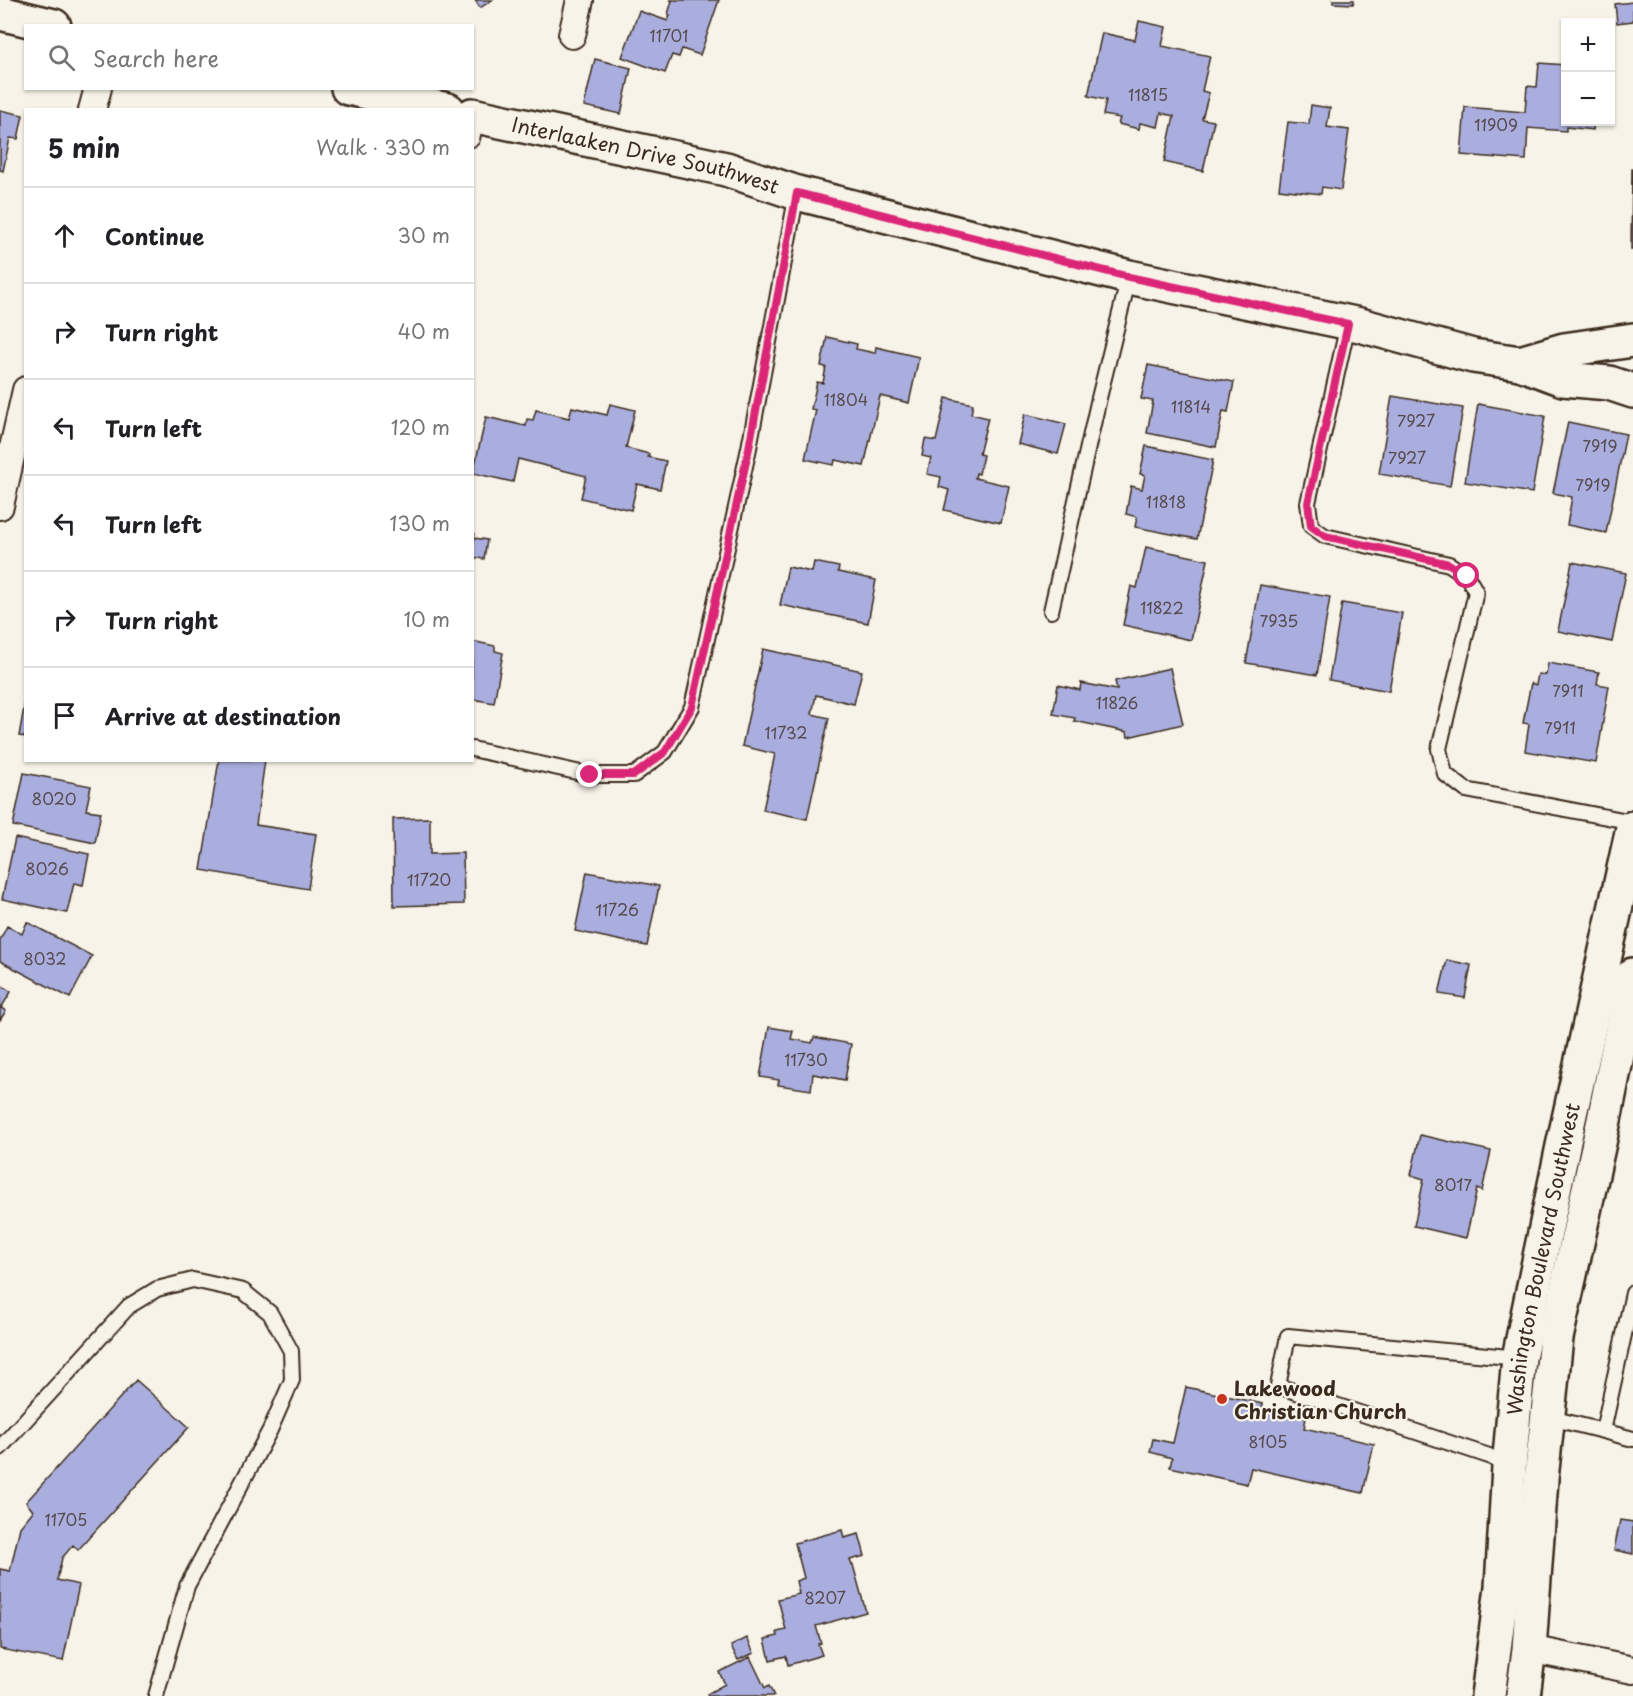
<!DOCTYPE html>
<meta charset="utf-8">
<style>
:root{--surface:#fff;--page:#f6f6f6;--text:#202124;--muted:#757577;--line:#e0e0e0}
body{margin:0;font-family:"Playpen Sans",sans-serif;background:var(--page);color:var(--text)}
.controls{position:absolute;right:18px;top:18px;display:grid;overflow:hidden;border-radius:0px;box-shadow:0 2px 4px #0004}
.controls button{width:54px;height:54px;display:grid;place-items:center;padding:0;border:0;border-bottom:2px solid var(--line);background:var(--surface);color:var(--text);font:30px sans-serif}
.stop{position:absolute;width:18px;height:18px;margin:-14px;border:4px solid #db2777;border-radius:50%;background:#fff}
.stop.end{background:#db2777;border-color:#fff;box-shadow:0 2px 6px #0008}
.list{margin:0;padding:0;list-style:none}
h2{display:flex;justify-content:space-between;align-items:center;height:78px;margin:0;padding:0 24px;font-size:26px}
h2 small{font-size:20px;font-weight:400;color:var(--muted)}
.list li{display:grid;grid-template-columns:39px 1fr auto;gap:18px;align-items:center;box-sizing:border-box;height:96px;padding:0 24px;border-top:2px solid var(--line)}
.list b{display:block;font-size:22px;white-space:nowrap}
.list em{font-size:20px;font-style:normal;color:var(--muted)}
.icon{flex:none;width:33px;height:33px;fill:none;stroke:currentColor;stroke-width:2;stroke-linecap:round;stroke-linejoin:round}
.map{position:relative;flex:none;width:1633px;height:1696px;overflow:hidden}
.search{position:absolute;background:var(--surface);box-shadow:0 2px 4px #0004;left:24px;top:24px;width:450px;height:66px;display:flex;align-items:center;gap:15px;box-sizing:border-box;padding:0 21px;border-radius:0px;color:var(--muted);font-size:22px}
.panel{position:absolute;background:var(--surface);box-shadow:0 2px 4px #0004;left:24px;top:108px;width:450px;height:654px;border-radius:0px}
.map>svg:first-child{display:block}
</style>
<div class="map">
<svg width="1633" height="1696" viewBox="0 0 1633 1696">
<rect width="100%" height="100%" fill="#f7f3e8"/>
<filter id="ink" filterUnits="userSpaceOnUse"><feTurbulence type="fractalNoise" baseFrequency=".0167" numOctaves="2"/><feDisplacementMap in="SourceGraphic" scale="12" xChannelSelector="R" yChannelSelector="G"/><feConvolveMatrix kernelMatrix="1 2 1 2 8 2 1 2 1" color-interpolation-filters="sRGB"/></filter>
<g filter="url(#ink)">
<path fill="#a9aede" stroke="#3b2a1e" stroke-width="1.5" d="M 475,0 L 492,0 L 480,8 Z
M 670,0 L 719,0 L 700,55 L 682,49 L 679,57 L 672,55 L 665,73 L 622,57 L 639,11 L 668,21 L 670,15 L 668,14 L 672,1 Z
M 1333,0 L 1354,0 L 1353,4 L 1333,3 Z
M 1633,2 L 1633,21 L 1617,23 L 1615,4 Z
M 1139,21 L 1166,27 L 1162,46 L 1210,56 L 1202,91 L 1209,93 L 1202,119 L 1214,121 L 1203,171 L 1164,162 L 1174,116 L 1161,113 L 1158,127 L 1140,123 L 1139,129 L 1118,124 L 1120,118 L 1103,115 L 1106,100 L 1088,96 L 1102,33 L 1135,40 Z
M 595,59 L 631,68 L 621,114 L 584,106 Z
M 1539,63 L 1566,65 L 1566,122 L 1594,122 L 1593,130 L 1566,127 L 1566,131 L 1528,128 L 1526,160 L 1461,155 L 1465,107 L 1525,112 L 1527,86 L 1537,87 Z
M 1311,105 L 1330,108 L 1327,127 L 1349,130 L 1341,190 L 1322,187 L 1321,194 L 1279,189 L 1288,122 L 1309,124 Z
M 0,110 L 23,115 L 18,139 L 10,138 L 3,171 L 0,170 Z
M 1632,169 L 1633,169 L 1633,249 L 1631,249 Z
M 827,337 L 857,344 L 856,349 L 875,353 L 876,347 L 919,357 L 909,403 L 880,396 L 864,466 L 835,460 L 834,465 L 805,459 L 816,410 L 811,409 L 817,382 L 823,383 L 826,367 L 821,366 Z
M 1148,365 L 1234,382 L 1228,412 L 1223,411 L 1216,447 L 1147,433 L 1153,401 L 1141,399 Z
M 1392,396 L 1463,408 L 1450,486 L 1379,474 Z
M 946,398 L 973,404 L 971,414 L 988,418 L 979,454 L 983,455 L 979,474 L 976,473 L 975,478 L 1009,486 L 1001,523 L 944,510 L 949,490 L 939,487 L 941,477 L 927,474 L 931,458 L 922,456 L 925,439 L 936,441 Z
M 610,404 L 635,410 L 626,448 L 649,454 L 648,457 L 666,461 L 660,489 L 637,484 L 631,510 L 581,498 L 586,476 L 518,459 L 513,482 L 473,473 L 486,417 L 526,426 L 527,419 L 533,420 L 536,410 L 569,418 L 572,407 L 607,415 Z
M 1478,404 L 1545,416 L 1532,493 L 1465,482 Z
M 1025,414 L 1066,424 L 1058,454 L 1018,444 Z
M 1568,422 L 1626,434 L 1606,533 L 1567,525 L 1572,497 L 1553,493 Z
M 1146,446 L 1213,460 L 1197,539 L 1135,527 L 1137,517 L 1126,514 L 1131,486 L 1142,489 L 1145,475 L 1140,474 Z
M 472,533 L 475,534 L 474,538 L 487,540 L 484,559 L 472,557 Z
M 1146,547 L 1208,560 L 1191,640 L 1123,625 L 1131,586 L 1137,588 Z
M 814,562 L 839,567 L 838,572 L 876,580 L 868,623 L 780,605 L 788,567 L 812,572 Z
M 1572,562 L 1626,573 L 1612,642 L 1558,631 Z
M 1260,585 L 1330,597 L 1317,675 L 1246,663 Z
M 1342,603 L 1402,613 L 1389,691 L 1329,680 Z
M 472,641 L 495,646 L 495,651 L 503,653 L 494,703 L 472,699 Z
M 763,649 L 862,671 L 854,704 L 816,695 L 812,714 L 829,718 L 807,819 L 763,810 L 775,754 L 742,746 Z
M 1548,663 L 1599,672 L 1597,684 L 1609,686 L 1596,763 L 1525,751 L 1529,724 L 1523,723 L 1531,683 L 1536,685 L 1538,674 L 1546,675 Z
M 1170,668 L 1183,724 L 1128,737 L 1127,732 L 1074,721 L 1075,718 L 1053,714 L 1058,685 L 1080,690 L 1081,683 L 1117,690 L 1115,681 Z
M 25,702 L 26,702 L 26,737 L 19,736 Z
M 219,760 L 265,760 L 256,825 L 316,834 L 308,889 L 201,870 Z
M 24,773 L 91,786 L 86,810 L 101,812 L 95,843 L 13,826 Z
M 430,818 L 430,854 L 463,853 L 464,904 L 394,906 L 393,819 Z
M 15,838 L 89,854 L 83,885 L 74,883 L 67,913 L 2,899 Z
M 587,872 L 659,886 L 647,946 L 575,931 Z
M 27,922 L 92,956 L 70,998 L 0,961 L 0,940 L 7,926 L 22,934 Z
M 1447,960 L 1471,965 L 1465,998 L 1439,994 Z
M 0,984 L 11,992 L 1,1008 L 6,1011 L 0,1020 Z
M 769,1027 L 793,1031 L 791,1039 L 812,1043 L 814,1037 L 851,1044 L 845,1080 L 813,1074 L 811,1090 L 778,1085 L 779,1080 L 760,1077 Z
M 1420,1135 L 1491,1151 L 1482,1191 L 1477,1189 L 1466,1238 L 1414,1226 L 1424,1179 L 1411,1175 Z
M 136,1380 L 189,1427 L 78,1550 L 73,1545 L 62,1558 L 57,1580 L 79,1585 L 63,1661 L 0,1649 L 0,1569 L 10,1571 L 20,1527 L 33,1511 L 26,1502 Z
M 1186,1387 L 1263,1404 L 1262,1408 L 1306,1418 L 1304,1428 L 1374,1444 L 1363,1493 L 1251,1468 L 1247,1484 L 1170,1467 L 1172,1458 L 1150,1452 L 1153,1439 L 1173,1443 Z
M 1620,1520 L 1633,1522 L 1633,1554 L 1614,1550 Z
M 842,1530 L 844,1538 L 859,1534 L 865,1556 L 850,1560 L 852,1566 L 853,1565 L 866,1612 L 816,1626 L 821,1643 L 818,1644 L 822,1655 L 788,1665 L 786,1656 L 770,1660 L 765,1639 L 778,1636 L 777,1632 L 786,1630 L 778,1599 L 799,1594 L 796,1581 L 804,1578 L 795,1543 Z
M 747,1638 L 754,1653 L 738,1660 L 731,1646 Z
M 750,1657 L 765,1688 L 769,1686 L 774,1696 L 708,1696 L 707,1694 L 725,1684 L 719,1672 Z"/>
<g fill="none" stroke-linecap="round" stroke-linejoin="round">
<g stroke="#3b2a1e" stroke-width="18">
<path id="service" d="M 472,139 L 477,116
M 1348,324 L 1308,503 L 1311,526 L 1325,536 L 1449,564 L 1467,576 L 1476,592 L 1439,749 L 1445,774 L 1466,790 L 1633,822
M 1051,611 L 1099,398 L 1129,277
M 472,749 L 590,775 L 634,775 L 665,752 L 692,707 L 749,448 L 797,193
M 1547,1417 L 1603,1431 L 1633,1293
M 1603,1431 L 1633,1439
M 0,1448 L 129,1306 L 157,1289 L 193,1280 L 243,1291 L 270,1313 L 291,1351 L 292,1380 L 270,1430 L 187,1586 L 156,1696
M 1507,1466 L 1489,1456 L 1278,1386 L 1288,1336 L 1519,1358"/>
</g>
<g stroke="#3b2a1e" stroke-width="30">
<path id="minor" d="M 572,35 L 580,0
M 92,110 L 98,88
M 0,506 L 26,390
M 1529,1649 L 1633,1670"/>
</g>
<g stroke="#3b2a1e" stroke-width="38">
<g id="tertiary">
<path d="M 0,13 L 54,26"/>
<path d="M 348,88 L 448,110"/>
<path id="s1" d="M 472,115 L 726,169 L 797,193 L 1129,277 L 1360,325 L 1473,356 L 1520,363 L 1563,379 L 1609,383 L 1633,391"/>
<path d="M 1520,363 L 1564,350 L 1633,340"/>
</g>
</g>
<g stroke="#3b2a1e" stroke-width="38">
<g id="secondary">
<path id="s2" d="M 1488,1696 L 1502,1587 L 1509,1467 L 1519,1358 L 1563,1146 L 1633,828"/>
<path d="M 1523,1696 L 1529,1649 L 1541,1479 L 1556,1338 L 1604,1120 L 1633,975"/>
</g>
</g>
<use href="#service" stroke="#f7f3e8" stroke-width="14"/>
<use href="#minor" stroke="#f7f3e8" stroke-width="26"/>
<use href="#tertiary" stroke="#f7f3e8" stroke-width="33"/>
<use href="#secondary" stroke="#f7f3e8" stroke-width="33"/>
</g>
</g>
<g fill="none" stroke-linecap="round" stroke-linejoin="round" filter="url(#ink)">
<path stroke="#db2777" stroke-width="8" d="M 590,775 L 634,775 L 665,752 L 692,707 L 749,448 L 797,193 L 1129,277 L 1348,324 L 1308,503 L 1311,526 L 1325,536 L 1449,564 L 1467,576"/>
</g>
<circle fill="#c8321e" stroke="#f7f3e8" stroke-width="2" cx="1222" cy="1399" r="6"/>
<g text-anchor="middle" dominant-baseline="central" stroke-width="4.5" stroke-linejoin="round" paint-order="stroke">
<g font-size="16" fill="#564b4e">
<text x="669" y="35">11701</text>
<text x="1148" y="94">11815</text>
<text x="1496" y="124">11909</text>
<text x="846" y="399">11804</text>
<text x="1191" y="406">11814</text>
<text x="1416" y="420">7927</text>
<text x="1600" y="445">7919</text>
<text x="1407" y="457">7927</text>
<text x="1593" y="484">7919</text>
<text x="1166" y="501">11818</text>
<text x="1162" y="607">11822</text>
<text x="1279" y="620">7935</text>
<text x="1568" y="690">7911</text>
<text x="1117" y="702">11826</text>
<text x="1560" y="727">7911</text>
<text x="786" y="732">11732</text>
<text x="54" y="798">8020</text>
<text x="47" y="868">8026</text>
<text x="429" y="879">11720</text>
<text x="617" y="909">11726</text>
<text x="45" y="958">8032</text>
<text x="806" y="1059">11730</text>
<text x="1453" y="1184">8017</text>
<text x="1268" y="1441">8105</text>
<text x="66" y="1519">11705</text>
<text x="825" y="1597">8207</text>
</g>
<g font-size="20" fill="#3b2a1e" stroke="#f7f3e8">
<text stroke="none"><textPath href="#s1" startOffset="178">Interlaaken Drive Southwest</textPath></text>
<text stroke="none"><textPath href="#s2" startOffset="441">Washington Boulevard Southwest</textPath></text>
</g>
<g font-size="20" font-weight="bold" fill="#3b2a1e" stroke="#f7f3e8" text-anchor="start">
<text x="1234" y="1388">Lakewood<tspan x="1234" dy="23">Christian Church</tspan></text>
</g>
</g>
</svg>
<div class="controls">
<button>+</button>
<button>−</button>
</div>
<div class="stop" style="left:1467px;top:576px"></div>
<div class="stop end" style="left:590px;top:775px"></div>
<div class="search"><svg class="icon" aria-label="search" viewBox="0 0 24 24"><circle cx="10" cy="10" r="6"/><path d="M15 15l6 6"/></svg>Search here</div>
<section class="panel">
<h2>5 min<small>Walk · 330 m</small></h2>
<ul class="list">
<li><svg class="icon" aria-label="ahead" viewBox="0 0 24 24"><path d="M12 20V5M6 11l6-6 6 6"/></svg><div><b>Continue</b></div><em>30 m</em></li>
<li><svg class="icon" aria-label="right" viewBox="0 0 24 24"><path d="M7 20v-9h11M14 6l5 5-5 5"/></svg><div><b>Turn right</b></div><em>40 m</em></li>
<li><svg class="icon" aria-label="left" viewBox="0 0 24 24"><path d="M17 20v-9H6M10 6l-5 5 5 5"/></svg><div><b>Turn left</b></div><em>120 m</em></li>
<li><svg class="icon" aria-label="left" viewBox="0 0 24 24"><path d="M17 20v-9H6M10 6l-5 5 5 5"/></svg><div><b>Turn left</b></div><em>130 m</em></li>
<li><svg class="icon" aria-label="right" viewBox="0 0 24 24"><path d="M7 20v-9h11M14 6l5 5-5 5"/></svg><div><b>Turn right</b></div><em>10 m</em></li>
<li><svg class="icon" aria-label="arrive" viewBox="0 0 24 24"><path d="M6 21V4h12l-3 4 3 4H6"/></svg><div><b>Arrive at destination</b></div></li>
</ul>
</section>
</div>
